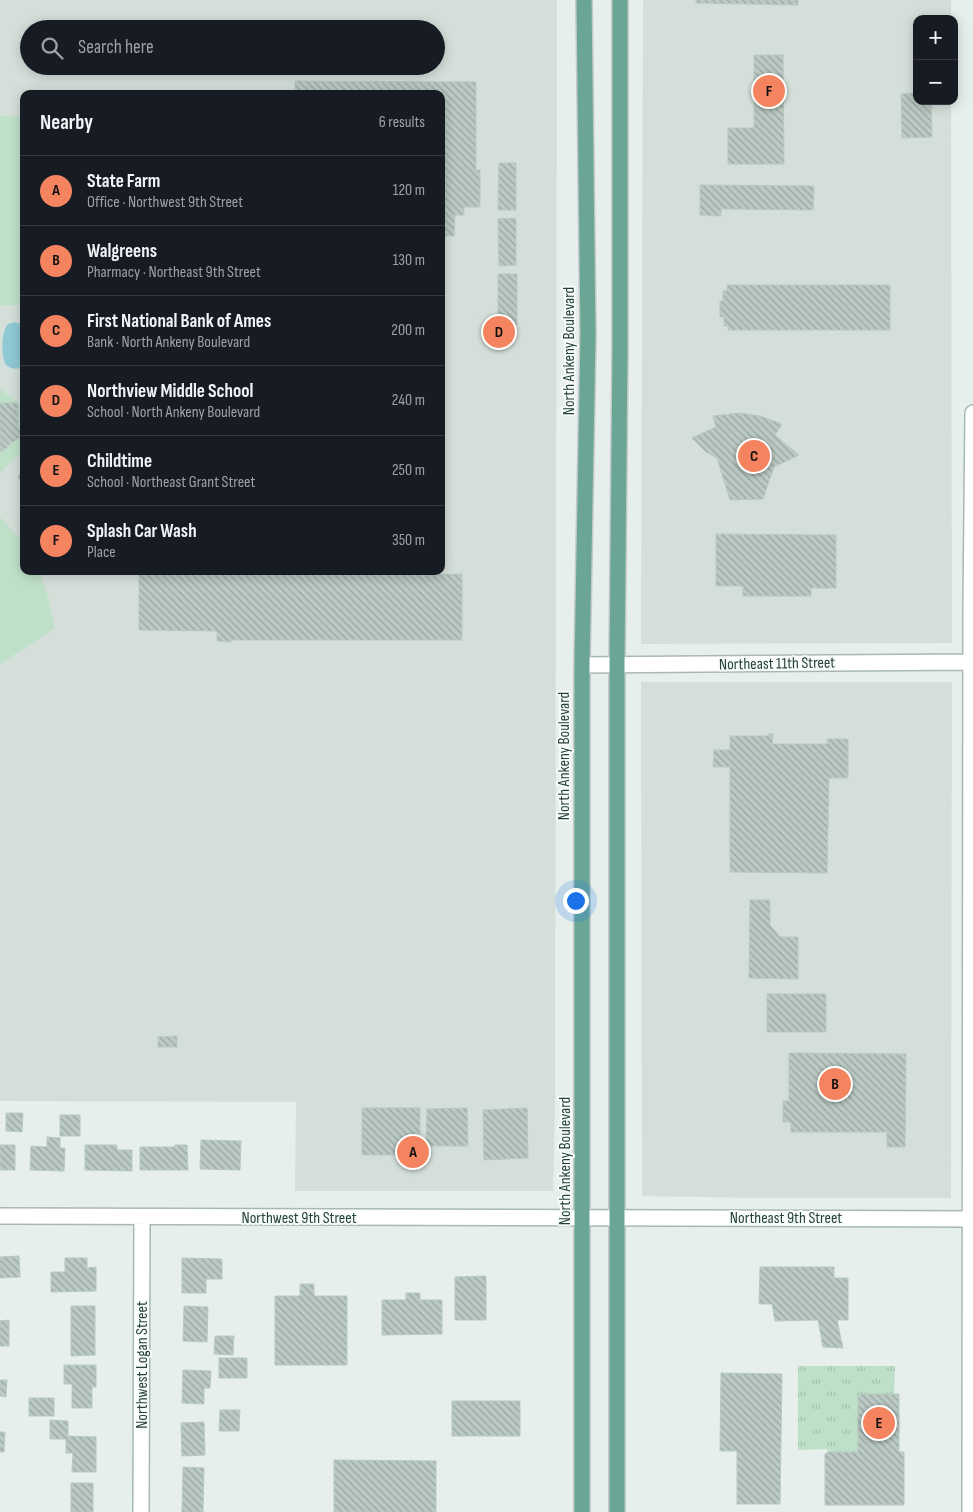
<!DOCTYPE html>
<meta charset="utf-8">
<style>
:root{--surface:#171b24;--page:#242831;--text:#f1f3f6;--muted:#9ea1a6;--line:#363941;--accent:#f4845f}
body{margin:0;font-family:"Sofia Sans Condensed",sans-serif;background:var(--page);color:var(--text)}
.controls{position:absolute;right:15px;top:15px;display:grid;overflow:hidden;border-radius:10px;box-shadow:0 2px 12px #0003}
.controls button{width:45px;height:45px;display:grid;place-items:center;padding:0;border:0;border-bottom:1px solid var(--line);background:var(--surface);color:var(--text);font:25px sans-serif}
.you{position:absolute;left:575px;top:900px;width:18px;height:18px;margin:-12px;border:4px solid #fff;border-radius:50%;background:#1a73e8;box-shadow:0 0 0 8px #1a73e833}
.badge{display:grid;place-items:center;width:32px;height:32px;border-radius:50%;background:var(--accent);color:#111;font-size:16px;font-weight:700}
.pin{position:absolute;translate:-50% -50%;border:2px solid #fff;box-shadow:0 1px 5px #0006}
.list{margin:0;padding:0;list-style:none}
h2{display:flex;justify-content:space-between;align-items:center;height:65px;margin:0;padding:0 20px;font-size:21px}
h2 small{font-size:16px;font-weight:400;color:var(--muted)}
.list li{display:grid;grid-template-columns:32px 1fr auto;gap:15px;align-items:center;box-sizing:border-box;height:70px;padding:0 20px;border-top:1px solid var(--line)}
.list b{display:block;font-size:19px;white-space:nowrap}
.list p{margin:0;font-size:16px;white-space:nowrap;color:var(--muted)}
.list em{font-size:16px;font-style:normal;color:var(--muted)}
.icon{flex:none;width:28px;height:28px;fill:none;stroke:currentColor;stroke-width:2;stroke-linecap:round;stroke-linejoin:round}
.map{position:relative;flex:none;width:973px;height:1512px;overflow:hidden}
.search{position:absolute;background:var(--surface);box-shadow:0 2px 12px #0003;left:20px;top:20px;width:425px;height:55px;display:flex;align-items:center;gap:12px;box-sizing:border-box;padding:0 18px;border-radius:28px;color:var(--muted);font-size:19px}
.panel{position:absolute;background:var(--surface);box-shadow:0 2px 12px #0003;left:20px;top:90px;width:425px;height:485px;border-radius:10px}
.map>svg:first-child{display:block}
</style>
<div class="map">
<svg width="973" height="1512" viewBox="0 0 973 1512">
<defs>
<pattern id="park-tufts" width="24" height="20" patternUnits="userSpaceOnUse" patternTransform="scale(1.25)"><rect width="24" height="20" fill="#bfe0c8"/><path d="M3 7l-1-3M5 7V3M7 7l1-3M15 17l-1-3M17 17v-4M19 17l1-3" fill="none" stroke="#a4c1ad"/></pattern>
<pattern id="building-back-hatch" width="6" height="6" patternUnits="userSpaceOnUse" patternTransform="scale(1.25)"><rect width="6" height="6" fill="#bbcac4"/><path d="M-1 5l2 2M0 0l6 6M5-1l2 2" fill="none" stroke="#98a6a0"/></pattern>
</defs>
<rect width="100%" height="100%" fill="#e6efeb"/>
<path fill="#d4dfda" fill-rule="evenodd" d="M 0,0 L 557,0 L 555,1104 L 553,1191 L 295,1191 L 296,1102 L 0,1101 ZM 29,29 L 436,29 L 436,66 L 29,66 ZM 24,94 L 441,94 L 441,571 L 24,571 Z
M 643,0 L 951,0 L 951,19 L 917,19 L 917,101 L 951,101 L 952,643 L 641,644 Z
M 641,682 L 952,682 L 951,1198 L 758,1198 L 642,1196 Z"/>
<path fill="url(#park-tufts)" d="M 798,1366 L 895,1366 L 894,1394 L 858,1394 L 858,1452 L 828,1452 L 827,1449 L 798,1450 Z"/>
<path fill="#bfe0c8" d="M 0,116 L 24,117 L 24,305 L 3,305 L 0,307 Z
M 0,389 L 23,406 L 22,426 L 24,427 L 24,449 L 0,473 Z
M 0,517 L 24,544 L 24,571 L 39,571 L 48,597 L 55,628 L 0,664 Z"/>
<path fill="#8ec9d4" d="M 15,322 C 19,323 23,325 24,329 C 25,334 24,341 24,346 C 24,358 24,377 6,365 C 1,356 1,332 8,324 Z"/>
<path fill="url(#building-back-hatch)" stroke="#b8c9c2" d="M 696,0 L 798,0 L 798,5 L 696,3 Z
M 754,55 L 783,55 L 784,164 L 728,164 L 728,128 L 754,128 Z
M 295,81 L 476,82 L 476,170 L 480,170 L 480,207 L 464,207 L 464,215 L 455,215 L 454,236 L 441,236 L 441,94 L 208,94 L 295,94 Z
M 917,93 L 917,101 L 931,101 L 932,137 L 902,138 L 901,94 Z
M 499,163 L 516,163 L 516,210 L 498,210 Z
M 700,185 L 814,186 L 813,210 L 721,209 L 721,216 L 700,215 Z
M 516,218 L 516,265 L 499,266 L 498,219 Z
M 498,274 L 517,274 L 517,325 L 498,325 Z
M 727,285 L 890,285 L 890,330 L 728,330 L 728,326 L 724,326 L 724,317 L 720,317 L 720,301 L 723,301 L 723,291 L 727,291 Z
M 0,403 L 18,403 L 18,428 L 23,435 L 10,444 L 0,433 Z
M 740,413 L 760,416 L 782,424 L 775,435 L 799,455 L 774,467 L 763,499 L 730,500 L 717,458 L 706,452 L 692,438 L 716,427 L 713,416 Z
M 0,433 L 10,444 L 2,452 L 0,450 Z
M 20,472 L 24,472 L 24,481 L 21,481 L 18,478 Z
M 716,534 L 836,535 L 836,588 L 811,588 L 811,596 L 743,596 L 743,586 L 716,586 Z
M 139,571 L 423,571 L 423,575 L 462,574 L 462,640 L 231,640 L 231,642 L 217,641 L 217,631 L 139,630 Z
M 768,734 L 773,734 L 772,744 L 827,744 L 827,739 L 848,739 L 848,778 L 829,778 L 827,873 L 730,872 L 730,767 L 713,767 L 714,750 L 730,750 L 730,736 L 768,736 Z
M 750,900 L 770,900 L 770,925 L 780,937 L 798,937 L 798,979 L 749,978 Z
M 767,994 L 826,994 L 826,1032 L 767,1032 Z
M 177,1036 L 177,1047 L 158,1047 L 158,1037 Z
M 789,1053 L 906,1054 L 905,1147 L 887,1147 L 887,1132 L 791,1132 L 791,1122 L 783,1122 L 783,1101 L 789,1101 Z
M 362,1108 L 420,1108 L 420,1155 L 362,1155 Z
M 467,1108 L 468,1146 L 426,1146 L 427,1109 Z
M 527,1108 L 528,1158 L 484,1160 L 483,1110 Z
M 6,1113 L 23,1113 L 22,1132 L 6,1131 Z
M 60,1115 L 80,1115 L 80,1136 L 60,1136 Z
M 47,1137 L 60,1138 L 60,1148 L 65,1148 L 64,1171 L 30,1170 L 31,1146 L 47,1147 Z
M 201,1140 L 241,1141 L 240,1170 L 200,1169 Z
M 0,1145 L 15,1145 L 15,1170 L 0,1170 Z
M 85,1145 L 117,1145 L 117,1150 L 132,1150 L 132,1171 L 85,1170 Z
M 175,1145 L 187,1145 L 188,1170 L 140,1170 L 140,1147 L 175,1147 Z
M 19,1256 L 20,1277 L 0,1278 L 0,1257 Z
M 65,1258 L 87,1258 L 87,1268 L 96,1267 L 96,1291 L 51,1292 L 51,1272 L 65,1272 Z
M 182,1258 L 222,1259 L 222,1279 L 206,1279 L 206,1293 L 182,1293 Z
M 760,1267 L 834,1267 L 834,1278 L 848,1278 L 848,1320 L 837,1320 L 843,1348 L 823,1347 L 818,1320 L 775,1321 L 772,1304 L 759,1304 Z
M 486,1276 L 486,1320 L 455,1320 L 455,1277 Z
M 300,1284 L 314,1284 L 314,1296 L 347,1296 L 347,1365 L 275,1365 L 275,1296 L 300,1296 Z
M 406,1293 L 420,1293 L 420,1300 L 442,1300 L 442,1334 L 382,1335 L 382,1300 L 406,1300 Z
M 71,1306 L 95,1306 L 95,1355 L 71,1356 Z
M 184,1306 L 208,1307 L 207,1342 L 183,1341 Z
M 9,1320 L 9,1346 L 0,1346 L 0,1321 Z
M 215,1336 L 234,1336 L 233,1355 L 214,1354 Z
M 219,1358 L 247,1358 L 247,1378 L 219,1378 Z
M 64,1365 L 96,1365 L 96,1387 L 92,1387 L 92,1408 L 72,1408 L 72,1384 L 64,1384 Z
M 183,1370 L 211,1371 L 210,1388 L 204,1388 L 204,1404 L 182,1403 Z
M 721,1373 L 782,1374 L 780,1504 L 737,1504 L 737,1451 L 720,1451 Z
M 0,1380 L 7,1380 L 6,1397 L 0,1396 Z
M 858,1394 L 899,1394 L 899,1452 L 904,1452 L 904,1505 L 825,1505 L 825,1454 L 828,1452 L 858,1452 Z
M 29,1398 L 54,1398 L 54,1416 L 29,1416 Z
M 452,1401 L 520,1401 L 520,1436 L 452,1436 Z
M 220,1410 L 240,1410 L 239,1431 L 219,1431 Z
M 50,1420 L 68,1421 L 68,1436 L 96,1437 L 96,1472 L 72,1472 L 73,1453 L 66,1453 L 66,1439 L 50,1439 Z
M 204,1422 L 205,1455 L 182,1456 L 181,1423 Z
M 0,1432 L 5,1432 L 4,1452 L 0,1452 Z
M 334,1460 L 436,1461 L 436,1512 L 334,1512 Z
M 183,1467 L 204,1468 L 203,1512 L 182,1512 Z
M 71,1483 L 93,1483 L 93,1512 L 71,1512 Z"/>
<g fill="none" stroke-linecap="round" stroke-linejoin="round">
<g stroke="#a8b8b2" stroke-width="18">
<path id="minor" d="M 582,665 L 971,662
M 0,1216 L 973,1219
M 141,1512 L 142,1218
M 970,1512 L 971,607 L 973,413"/>
</g>
<g stroke="#c2cac8" stroke-width="18">
<path id="major" d="M 582,1512 L 582,665 L 588,335 L 584,0
M 617,1512 L 617,665 L 620,349 L 620,0"/>
</g>
<use href="#minor" stroke="#fff" stroke-width="15"/>
<use href="#major" stroke="#6aa596" stroke-width="15"/>
</g>
<g text-anchor="middle" dominant-baseline="central" stroke-width="4" stroke-linejoin="round" paint-order="stroke">
<g font-size="16" fill="#24423a" stroke="#f7fbf9">
<text transform="translate(569 351) rotate(-90)">North Ankeny Boulevard</text>
<text transform="translate(777 664) rotate(-1)">Northeast 11th Street</text>
<text transform="translate(564 756) rotate(-90)">North Ankeny Boulevard</text>
<text transform="translate(565 1161) rotate(-90)">North Ankeny Boulevard</text>
<text x="299" y="1218">Northwest 9th Street</text>
<text x="786" y="1218">Northeast 9th Street</text>
<text transform="translate(142 1365) rotate(-90)">Northwest Logan Street</text>
</g>
</g>
</svg>
<div class="controls">
<button>+</button>
<button>−</button>
</div>
<div class="you"></div>
<div class="pin badge" style="left:413px;top:1152px">A</div>
<div class="pin badge" style="left:835px;top:1084px">B</div>
<div class="pin badge" style="left:754px;top:456px">C</div>
<div class="pin badge" style="left:499px;top:332px">D</div>
<div class="pin badge" style="left:879px;top:1423px">E</div>
<div class="pin badge" style="left:769px;top:91px">F</div>
<div class="search"><svg class="icon" aria-label="search" viewBox="0 0 24 24"><circle cx="10" cy="10" r="6"/><path d="M15 15l6 6"/></svg>Search here</div>
<section class="panel">
<h2>Nearby<small>6 results</small></h2>
<ul class="list">
<li><span class="badge">A</span><div><b>State Farm</b><p>Office · Northwest 9th Street</p></div><em>120 m</em></li>
<li><span class="badge">B</span><div><b>Walgreens</b><p>Pharmacy · Northeast 9th Street</p></div><em>130 m</em></li>
<li><span class="badge">C</span><div><b>First National Bank of Ames</b><p>Bank · North Ankeny Boulevard</p></div><em>200 m</em></li>
<li><span class="badge">D</span><div><b>Northview Middle School</b><p>School · North Ankeny Boulevard</p></div><em>240 m</em></li>
<li><span class="badge">E</span><div><b>Childtime</b><p>School · Northeast Grant Street</p></div><em>250 m</em></li>
<li><span class="badge">F</span><div><b>Splash Car Wash</b><p>Place</p></div><em>350 m</em></li>
</ul>
</section>
</div>
